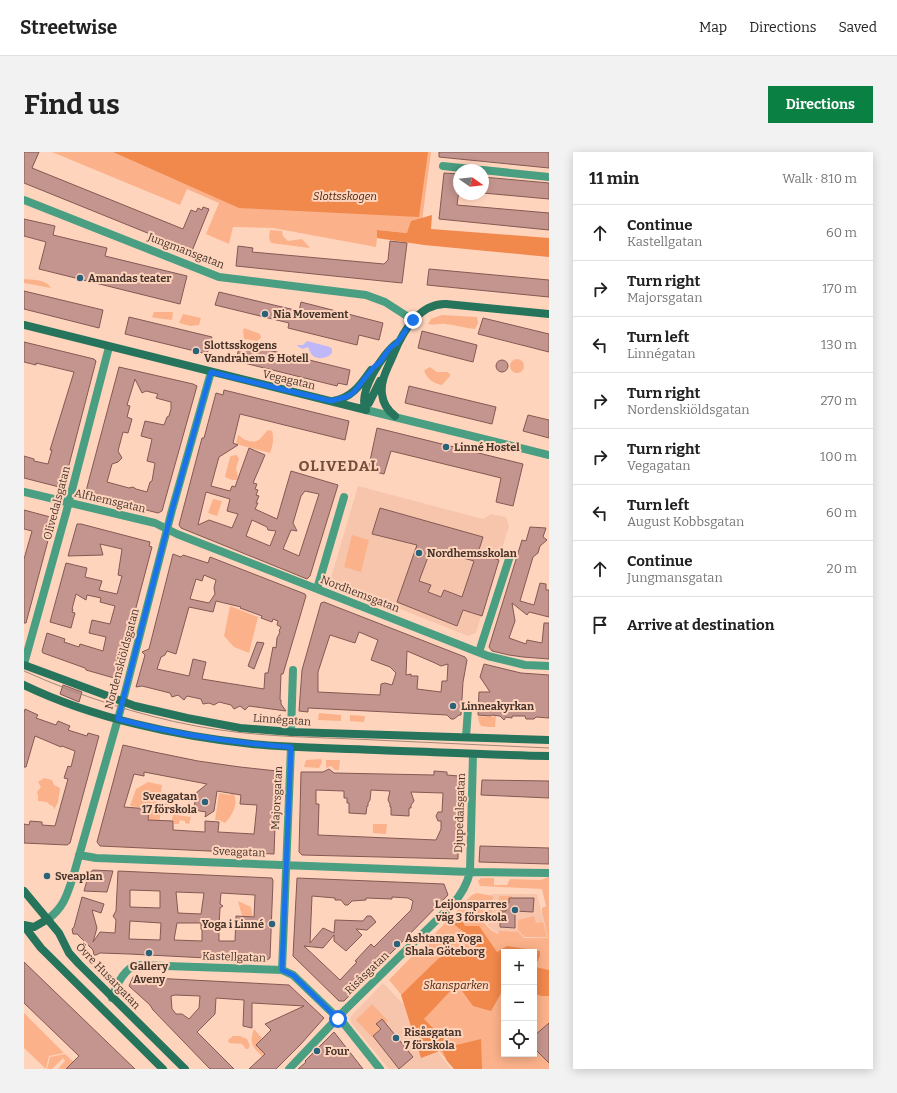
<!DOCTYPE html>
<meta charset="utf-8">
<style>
:root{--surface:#fff;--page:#f2f2f2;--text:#222;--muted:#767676;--line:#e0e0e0;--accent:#0b8043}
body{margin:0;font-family:Bitter,serif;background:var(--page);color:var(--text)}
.controls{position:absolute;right:12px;bottom:12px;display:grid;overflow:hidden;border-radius:0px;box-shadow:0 2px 10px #0003}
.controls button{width:36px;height:36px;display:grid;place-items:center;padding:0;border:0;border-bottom:1px solid var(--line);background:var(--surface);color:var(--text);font:20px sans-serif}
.compass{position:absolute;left:429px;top:12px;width:36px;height:36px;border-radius:50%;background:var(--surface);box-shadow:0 2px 10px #0003;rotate:104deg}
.stop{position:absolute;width:12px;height:12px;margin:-9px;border:3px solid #1a73e8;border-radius:50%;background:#fff}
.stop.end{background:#1a73e8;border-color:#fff;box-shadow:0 1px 4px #0008}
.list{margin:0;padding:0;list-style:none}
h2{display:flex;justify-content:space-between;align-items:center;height:52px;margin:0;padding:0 16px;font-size:17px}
h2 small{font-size:13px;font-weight:400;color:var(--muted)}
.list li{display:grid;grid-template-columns:26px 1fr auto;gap:12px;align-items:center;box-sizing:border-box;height:56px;padding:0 16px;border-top:1px solid var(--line)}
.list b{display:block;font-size:15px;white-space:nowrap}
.list p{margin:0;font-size:13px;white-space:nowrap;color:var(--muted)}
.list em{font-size:13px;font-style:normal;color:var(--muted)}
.icon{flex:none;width:22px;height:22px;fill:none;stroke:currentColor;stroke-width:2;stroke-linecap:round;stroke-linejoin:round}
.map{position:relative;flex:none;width:525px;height:917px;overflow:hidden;border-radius:0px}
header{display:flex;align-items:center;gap:24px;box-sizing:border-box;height:56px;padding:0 20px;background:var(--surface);border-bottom:1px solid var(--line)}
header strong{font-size:19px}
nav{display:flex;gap:22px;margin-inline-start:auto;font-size:14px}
.intro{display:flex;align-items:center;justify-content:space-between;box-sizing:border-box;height:96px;padding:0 24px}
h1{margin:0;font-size:28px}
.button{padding:10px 18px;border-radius:0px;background:var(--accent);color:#fff;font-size:14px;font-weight:700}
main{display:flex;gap:24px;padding:0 24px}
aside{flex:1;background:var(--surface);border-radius:0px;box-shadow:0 2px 10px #0003}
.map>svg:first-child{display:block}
</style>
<header>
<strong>Streetwise</strong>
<nav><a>Map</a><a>Directions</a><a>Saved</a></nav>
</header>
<div class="intro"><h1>Find us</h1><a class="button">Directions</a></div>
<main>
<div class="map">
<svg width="525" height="917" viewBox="0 0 525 917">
<rect width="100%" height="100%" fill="#ffd4bd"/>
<path fill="#f7c5ab" d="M 334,334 L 459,367 L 467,362 L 482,365 L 485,374 L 452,481 L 444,484 L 306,429 Z
M 467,742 L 513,742 L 524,786 L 478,784 L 464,774 Z
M 359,831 L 393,866 L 414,900 L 427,917 L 365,917 L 328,872 L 326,868 L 327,864 Z"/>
<path fill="#fbb28a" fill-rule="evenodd" d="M 28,0 L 407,0 L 398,69 L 384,81 L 354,78 L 352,95 L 249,76 L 209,75 L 205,92 L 182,82 L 195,51 L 163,37 L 156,53 Z
M 246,78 L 258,79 L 259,84 L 264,89 L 278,87 L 286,96 L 247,91 L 245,86 Z
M 0,127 C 9,128 22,127 27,136 L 0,131 Z
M 130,160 L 149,160 L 148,168 L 132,166 L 128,165 Z
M 159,162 L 177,166 L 175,173 L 167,174 L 155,171 Z
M 418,163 L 453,165 L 454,171 L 451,177 C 441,176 431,173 421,172 C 415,171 411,174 404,172 L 407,167 Z
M 220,176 L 236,182 L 237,186 L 233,189 L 220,187 L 219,180 Z
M486 214a7 7 0 1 1 14 0a7 7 0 1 1-14 0Z
M 406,215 L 413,220 L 423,220 L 426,222 L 426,224 L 418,233 C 409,231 404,228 400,219 L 402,217 Z
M 244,278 L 248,279 C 250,286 249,294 246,301 L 212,292 L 214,283 C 217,284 218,287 222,288 C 236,293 236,285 244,278 Z
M 213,303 L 215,307 L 212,316 L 214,325 L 213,328 L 208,328 L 201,325 L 206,305 L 207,304 Z
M 189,347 L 198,349 L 193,364 L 184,361 Z
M 328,383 L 345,388 L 337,420 L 320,415 Z
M 206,454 L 234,465 L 225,501 L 210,495 L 200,484 Z
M 295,561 L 317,563 L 317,569 L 294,568 Z
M 326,563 L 341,564 L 340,570 L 326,569 Z
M 454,564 L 467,565 L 472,564 L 471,575 L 465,575 L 457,574 L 455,570 Z
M 297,607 L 298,610 L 295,616 L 280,615 L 282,608 Z
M 302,608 L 316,608 L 315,618 L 311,618 L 307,614 L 302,616 Z
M 20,626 L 28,628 L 30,633 L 36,636 L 34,650 L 30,658 L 29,654 L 26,653 L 23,650 L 14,649 L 14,643 L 13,640 L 17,635 L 14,630 Z
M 124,630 L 138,633 L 136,646 L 137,647 L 137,651 L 153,653 L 152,663 L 167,665 L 165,672 L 161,671 L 161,669 L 156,668 L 155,672 L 150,672 L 150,669 L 148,668 L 149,662 L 137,660 L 135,671 L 124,669 L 125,657 L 106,654 L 112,637 Z
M 208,639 C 216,649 209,663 201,671 L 195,668 L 191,668 L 195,641 L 207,643 Z
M 349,672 L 363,672 L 362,682 L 349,681 Z
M 525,725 L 525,917 L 430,917 L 416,900 L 395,864 L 365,828 L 397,795 L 399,797 L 401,792 L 448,743 L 453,741 L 469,744 L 467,768 L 464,763 L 462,762 L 458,769 L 467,778 L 474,782 L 475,779 L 494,780 L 500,786 L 524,786 L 518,760 L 518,756 L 522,754 L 518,737 L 456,734 L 454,729 L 457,726 L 470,726 L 470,733 L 483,733 L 486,727 L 516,728 ZM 480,800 L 510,800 L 510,902 L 480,902 Z
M 475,744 L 488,744 L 488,746 L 485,746 L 485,751 L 483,751 L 482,759 L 476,759 L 476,770 L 474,770 Z
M 214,749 L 227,755 L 229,767 L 217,778 L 218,764 Z
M 510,764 L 512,771 L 519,770 L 523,785 L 501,785 L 494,778 L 494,768 Z
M 348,852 L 364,869 L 348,885 L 332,868 Z
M 0,861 L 40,901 L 25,904 L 22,917 L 0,896 Z
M 230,877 L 238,886 L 232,893 L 241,902 L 238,904 C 228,895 225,891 230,877 Z
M 209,884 L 216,884 L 223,887 L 226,894 L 224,897 L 222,897 L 218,892 L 205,891 L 204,888 Z
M 41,902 L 57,917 L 34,917 L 41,909 L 39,906 L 28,917 L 23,917 L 26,905 Z"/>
<path fill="#f1884c" d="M 89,0 L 404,0 L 395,65 L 215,56 Z
M 408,63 L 407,77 L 525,86 L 525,105 L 400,93 L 353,86 L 353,78 L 383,81 L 387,69 Z
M 436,763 L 441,774 L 455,774 L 473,800 L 483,794 L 516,799 L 516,804 L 511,815 L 525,818 L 525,844 L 518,844 L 510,842 L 510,800 L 480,800 L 480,836 L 467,859 L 449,854 L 433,832 L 400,867 L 423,890 L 426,890 L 424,895 L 457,887 L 458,917 L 430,917 L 423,909 L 418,898 L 397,906 L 377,843 L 415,806 L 442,797 L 447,794 L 441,781 L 427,770 Z"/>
<path fill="#bfb8f8" d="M 283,189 L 306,195 L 308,197 L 308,201 C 304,206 295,208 289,204 C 287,202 285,198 284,195 L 279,197 L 273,194 L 274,193 L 279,193 Z"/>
<path fill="#c4958e" stroke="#835953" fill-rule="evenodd" d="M 0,0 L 15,0 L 8,16 L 159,77 L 167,58 L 172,60 L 174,56 L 178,58 L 179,55 L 185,57 L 168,99 L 0,31 Z
M 415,0 L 525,0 L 525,16 L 415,5 Z
M 420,21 L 435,22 L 435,38 L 433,53 L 525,61 L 525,78 L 415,67 Z
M 459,25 L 525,31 L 525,47 L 459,41 Z
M 0,67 L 31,74 L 29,83 L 83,96 L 81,104 L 163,124 L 156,152 L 15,117 L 22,90 L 0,84 Z
M 366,89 L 383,91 L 378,131 L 212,114 L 214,94 L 229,96 L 228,100 L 360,112 L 364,108 Z
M 405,117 L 525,128 L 525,145 L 403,133 Z
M 0,139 L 79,158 L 75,176 L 0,157 Z
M 195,140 L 275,159 L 277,150 L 359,171 L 355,188 L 335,183 L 333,193 L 264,176 L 265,171 L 191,153 Z
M 105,165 L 188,185 L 183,202 L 101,182 Z
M 459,166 L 525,182 L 525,200 L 454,182 Z
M 398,179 L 453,193 L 449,210 L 394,196 Z
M 0,190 L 70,207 L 72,209 L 39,336 L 0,326 L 0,304 L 10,307 L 10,309 L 24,312 L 28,298 L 26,298 L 50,220 L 12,211 L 12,213 L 0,210 Z
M 216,191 L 326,218 L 323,233 L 314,231 L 313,234 L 212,209 Z
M472 214a6 6 0 1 1 12 0a6 6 0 1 1-12 0Z
M 95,215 L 169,232 L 173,234 L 138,359 L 134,361 L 64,343 L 62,339 ZM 111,227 L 118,241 L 122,239 L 134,242 L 132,246 L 147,250 L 147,257 L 145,264 L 143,265 L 140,273 L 121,269 L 117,284 L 128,287 L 123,309 L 131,311 L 128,329 L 126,330 L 123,340 L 112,337 L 109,335 L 105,336 L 83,330 L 88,312 L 94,310 L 98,306 L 94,299 L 99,280 L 104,281 L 108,267 L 103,265 L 106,254 L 103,253 Z
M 385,234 L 472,255 L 468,272 L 381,251 Z
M 200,238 L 325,269 L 321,288 L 216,262 L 209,291 L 214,293 L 195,305 L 187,334 L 206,339 L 208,334 L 211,335 L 225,296 L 241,303 L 229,331 L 233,332 L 231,337 L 234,338 L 232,343 L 235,344 L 232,351 L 234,351 L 231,357 L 253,367 L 267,319 L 314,333 L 286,424 L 283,427 L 157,376 L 155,373 L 174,301 L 178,286 L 180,286 L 192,241 L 199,243 ZM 281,339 L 295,342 L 275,404 L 259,397 L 267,378 L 273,379 L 269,371 L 277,344 ZM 182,340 L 206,347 L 203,359 L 214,362 L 208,376 L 185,368 L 174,373 ZM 228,368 L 243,375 L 244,378 L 252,379 L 246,394 L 222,384 Z
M 504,263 L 525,268 L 525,286 L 499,279 Z
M 353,276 L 499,312 L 489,354 L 472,350 L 477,326 L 461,322 L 367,299 L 360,322 L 344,318 Z
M 356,356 L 459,385 L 454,401 L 475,408 L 458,464 L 439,458 L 433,474 L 373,450 L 393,393 L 348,382 ZM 407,397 L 450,409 L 438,445 L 420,438 L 417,445 L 404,440 L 407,433 L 395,429 Z
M 0,358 L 30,366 L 2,471 L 0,471 L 0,407 L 8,379 L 0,377 Z
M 53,372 L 57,372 L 126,390 L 125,394 L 128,395 L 96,516 L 94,522 L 90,526 L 62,518 L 61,516 L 19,501 L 18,499 L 23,481 L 41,487 L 40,490 L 55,495 L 56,492 L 79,499 L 82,485 L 65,481 L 68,468 L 86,472 L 91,454 L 76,450 L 77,446 L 63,443 L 62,448 L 52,442 L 48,457 L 49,457 L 48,460 L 51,461 L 47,476 L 26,470 L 42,411 L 63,416 L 61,425 L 78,429 L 75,438 L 93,442 L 98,424 L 94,423 L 98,397 L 76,392 L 79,403 L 44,404 Z
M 506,375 L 522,376 L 519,385 L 523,388 L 516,394 L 514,401 L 509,405 L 496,449 L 510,453 L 516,431 L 522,432 L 522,438 L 525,438 L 525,465 L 505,460 L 503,463 L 488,451 L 491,469 L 485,486 L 502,492 L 503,488 L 518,491 L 520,471 L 525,471 L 525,507 L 499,505 L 485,503 L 468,499 L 465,495 L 498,388 L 502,389 Z
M 149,402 L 157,405 L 159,403 L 184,411 L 186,405 L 281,442 L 282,444 L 259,522 L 257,522 L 256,548 L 257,548 L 257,552 L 262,559 L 225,554 L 221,558 L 216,554 L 210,557 L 207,553 L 195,550 L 190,553 L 185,551 L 179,552 L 177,547 L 163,544 L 160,548 L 154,543 L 148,545 L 146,541 L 118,534 L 112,535 L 121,503 L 118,500 L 125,497 ZM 180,423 L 192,428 L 190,436 L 191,442 L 185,451 L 166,447 L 172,427 L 178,429 ZM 192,449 L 217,455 L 216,456 L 238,464 L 237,466 L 248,470 L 249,467 L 254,469 L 253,473 L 257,475 L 255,479 L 256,480 L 253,486 L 252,496 L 249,495 L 244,521 L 241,521 L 240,537 L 178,527 L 182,510 L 169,507 L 165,524 L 133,517 L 137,505 L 141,503 L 143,499 L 152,502 L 165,455 L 189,460 Z
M 300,450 L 441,505 L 443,508 L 439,530 L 437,563 L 435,563 L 430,567 L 427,567 L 423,563 L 284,556 L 284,560 L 275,559 L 278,518 L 297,451 ZM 335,480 L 354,488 L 347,508 L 366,515 L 372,521 L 368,533 L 361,531 L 357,532 L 356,543 L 294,540 L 294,520 L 306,483 L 331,491 ZM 383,499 L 411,511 L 417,514 L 424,512 L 423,529 L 418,529 L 417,540 L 393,537 L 394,524 L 387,524 L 387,522 L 382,523 Z
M 233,490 L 240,491 L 230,517 L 224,514 Z
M 460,512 L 497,521 L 525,523 L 525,566 L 512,565 L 510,567 L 502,567 L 501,564 L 488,564 L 488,566 L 482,565 L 480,568 L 476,564 L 468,563 L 467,564 L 454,563 L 455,540 L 466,540 L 456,525 Z
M 39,533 L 58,540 L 55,550 L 36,542 Z
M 1,557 L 14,563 L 12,566 L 32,573 L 34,569 L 46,574 L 44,578 L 63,584 L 64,581 L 75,584 L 46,691 L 43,693 L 0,691 L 0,672 L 5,673 L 6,669 L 18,670 L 18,673 L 31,674 L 44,627 L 40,626 L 44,614 L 47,615 L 51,599 L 38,594 L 37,595 L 11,584 L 2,615 L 0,615 L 0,561 Z
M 99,593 L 130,600 L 174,609 L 216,615 L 253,619 L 250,702 L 76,694 L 73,690 ZM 120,620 L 183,632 L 172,641 L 170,658 L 182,660 L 181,665 L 190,659 L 193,639 L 217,643 L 216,652 L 233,653 L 230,682 L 194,680 L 195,670 L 181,669 L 181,680 L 149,678 L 149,669 L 124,668 L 125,657 L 100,655 L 110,622 L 120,624 Z
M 305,617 L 310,621 L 410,623 L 410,619 L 423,620 L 423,623 L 435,624 L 434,707 L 278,703 L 275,700 L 277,620 L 299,620 ZM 292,638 L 320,639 L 320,646 L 323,646 L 323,651 L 325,651 L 325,661 L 342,662 L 343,654 L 344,654 L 344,651 L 346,648 L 347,638 L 366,639 L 364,648 L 366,652 L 366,655 L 367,655 L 367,663 L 385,664 L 385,656 L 387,656 L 387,653 L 390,649 L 387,640 L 419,641 L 418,660 L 414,660 L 412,664 L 414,669 L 417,669 L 417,677 L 412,688 L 294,683 L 295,652 L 292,652 Z
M 458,628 L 525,629 L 525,646 L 457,643 Z
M 456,694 L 525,696 L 525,712 L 455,710 Z
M 69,718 L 89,719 L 83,740 L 60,739 L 65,721 Z
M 94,719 L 248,726 L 249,729 L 246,806 L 242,809 L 105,802 L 76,801 L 72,803 L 70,803 L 69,798 L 53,782 L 49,782 L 48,777 L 50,775 L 58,745 L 80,752 L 77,761 L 68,758 L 73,776 L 69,790 L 76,780 L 91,781 L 92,768 L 89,764 L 92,759 ZM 106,738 L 136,739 L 136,756 L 106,755 ZM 152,740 L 180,741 L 177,762 L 154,761 ZM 197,741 L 231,743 L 230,765 L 212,764 L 211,789 L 195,789 L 195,779 L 198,776 L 195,774 L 196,756 L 199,754 L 196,752 ZM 106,769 L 137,771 L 136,788 L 105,787 ZM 153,771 L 177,771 L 177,777 L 178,778 L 178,789 L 150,788 Z
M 273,726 L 420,732 L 424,743 L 320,849 L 315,849 L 269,804 ZM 288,744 L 311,746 L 311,748 L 317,748 L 321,753 L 324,753 L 328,749 L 342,748 L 342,746 L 368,747 L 368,745 L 384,746 L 389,749 L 387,758 L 350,795 L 347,792 L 331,809 L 333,810 L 316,828 L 280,794 L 299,796 L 310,783 L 310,789 L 322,799 L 338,783 L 332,777 L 343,778 L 352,770 L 347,764 L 343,764 L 339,769 L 311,768 L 310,781 L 299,776 L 286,791 Z
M 485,746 L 510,746 L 509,760 L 491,759 L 491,776 L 476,775 L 476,759 L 482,759 L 483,751 L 485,751 Z
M 0,810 L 111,917 L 42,917 L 55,904 L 0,851 Z
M 109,825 L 265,833 L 300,866 L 277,892 L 252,917 L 225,917 L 241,902 L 232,893 L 247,878 L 241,872 L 280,854 L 228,851 L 228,876 L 219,874 L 220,848 L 192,846 L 191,862 L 173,880 L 210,917 L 186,917 L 129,858 L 126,853 L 105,834 ZM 151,843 L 176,844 L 175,856 L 165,867 L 158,862 L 152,862 L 148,857 L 147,844 Z
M 358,867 L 389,905 L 375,917 L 349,884 L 357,877 L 352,872 Z
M 525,871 L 525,911 L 510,896 L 510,884 Z
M 310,880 L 339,917 L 274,917 L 282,910 L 281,909 Z"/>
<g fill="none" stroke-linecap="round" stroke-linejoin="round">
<path stroke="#4a9e82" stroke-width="8" d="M 419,14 L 456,18
M 459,18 L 525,25
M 0,48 L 195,125 L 342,143 L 361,150 L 389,168
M 342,258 L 525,303
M 0,340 L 131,371 L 153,382 L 464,504 L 501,513 L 525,514
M 293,437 L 320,345
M 455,500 L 486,404
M 0,512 L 42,361 L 85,195
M 267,580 L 269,518
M 442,585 L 444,557
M 55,703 L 72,706 L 446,720 L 525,721
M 24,767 C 40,755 43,743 49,725 L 97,556 L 148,358 L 187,220
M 258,818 L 267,595
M 88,846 C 92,834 99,818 112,813 L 258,818 L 269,823 L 321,873 L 356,917
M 265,917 L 322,857 L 428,753 C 437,743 443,733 446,720 L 449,602"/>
<path stroke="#27745c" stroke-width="8" d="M 0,173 L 342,258
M 309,249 C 328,246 337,232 347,218
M 337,256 L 345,251 L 356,229
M 342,258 C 333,241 359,201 373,191
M 371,264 C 363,258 359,252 358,242 C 356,227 365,214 370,201 C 379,179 396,151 422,152 L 525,162
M 0,513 L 111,554 L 163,566 L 216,576 L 267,580 L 525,588
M 0,533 C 68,566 153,584 228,592 C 269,596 311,596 352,598 C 410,600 467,603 525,604
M 0,739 L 35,781 L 45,801 L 55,812 L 161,917
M 0,773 L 10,775 L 24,767
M 0,774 L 17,796 L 139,917"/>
<path stroke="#a48676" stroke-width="1" d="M 0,519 C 56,544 113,563 172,574 C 224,584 277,585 329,587 C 394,590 460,593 525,596"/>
</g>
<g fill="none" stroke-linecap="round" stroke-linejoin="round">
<path stroke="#1a73e8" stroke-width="5" d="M 314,867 L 269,823 L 258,818 L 267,595 C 208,591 150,582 94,567 L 148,358 L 187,220 L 307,249 L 322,245 L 329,241 L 350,215 L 356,210 L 366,196 L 373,191 L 389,168"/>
</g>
<g fill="#28627b" stroke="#ffd4bd" stroke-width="1.5">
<circle cx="56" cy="126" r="4"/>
<circle cx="241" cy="162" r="4"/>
<circle cx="172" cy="199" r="4"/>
<circle cx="422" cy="295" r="4"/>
<circle cx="395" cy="401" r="4"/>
<circle cx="429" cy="554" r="4"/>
<circle cx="181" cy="650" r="4"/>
<circle cx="23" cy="724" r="4"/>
<circle cx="491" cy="758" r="4"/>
<circle cx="248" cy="772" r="4"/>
<circle cx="373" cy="792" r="4"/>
<circle cx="125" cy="801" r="4"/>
<circle cx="372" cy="886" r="4"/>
<circle cx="293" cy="899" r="4"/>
</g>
<g text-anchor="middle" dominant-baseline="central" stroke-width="4" stroke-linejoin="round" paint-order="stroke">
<g font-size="11" font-style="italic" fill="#4a2208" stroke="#ffd4bd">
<text x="321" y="44">Slottsskogen</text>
<text x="432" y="833">Skansparken</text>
</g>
<g font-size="11" fill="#46352c" stroke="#ffd4bd">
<text transform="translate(162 99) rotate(21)">Jungmansgatan</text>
<text transform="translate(265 228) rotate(13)">Vegagatan</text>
<text transform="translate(86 349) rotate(13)">Alfhemsgatan</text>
<text transform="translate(33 351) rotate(-75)">Olivedalsgatan</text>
<text transform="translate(336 442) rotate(21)">Nordhemsgatan</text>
<text transform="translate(98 507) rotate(-75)">Nordenskiöldsgatan</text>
<text transform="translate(258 568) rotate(4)">Linnégatan</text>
<text transform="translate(253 646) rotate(-87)">Majorsgatan</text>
<text transform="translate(436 661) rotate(-88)">Djupedalsgatan</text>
<text transform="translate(215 700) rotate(2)">Sveagatan</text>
<text transform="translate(210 805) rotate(2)">Kastellgatan</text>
<text transform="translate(343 821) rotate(-44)">Risåsgatan</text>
<text transform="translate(84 824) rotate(46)">Övre Husargatan</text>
</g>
<g font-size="11" font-weight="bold" fill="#46352c" stroke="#ffd4bd" text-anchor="start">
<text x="64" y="126">Amandas teater</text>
<text x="249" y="162">Nia Movement</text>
<text x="180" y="193">Slottsskogens<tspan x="180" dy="13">Vandrahem &amp; Hotell</tspan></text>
<text x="430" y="295">Linné Hostel</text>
<text x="403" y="401">Nordhemsskolan</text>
<text x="437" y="554">Linneakyrkan</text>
<text x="173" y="644" text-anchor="end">Sveagatan<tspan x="173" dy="13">17 förskola</tspan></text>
<text x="31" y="724">Sveaplan</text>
<text x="483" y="752" text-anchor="end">Leijonsparres<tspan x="483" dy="13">väg 3 förskola</tspan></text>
<text x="240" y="772" text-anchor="end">Yoga i Linné</text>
<text x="381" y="786">Ashtanga Yoga<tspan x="381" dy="13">Shala Göteborg</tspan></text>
<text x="125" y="814" text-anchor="middle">Gallery<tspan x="125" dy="13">Aveny</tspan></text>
<text x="380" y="880">Risåsgatan<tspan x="380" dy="13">7 förskola</tspan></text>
<text x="301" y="899">Four</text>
</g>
<g font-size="15" font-weight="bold" letter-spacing="1" fill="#724e3b" stroke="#ffd4bd">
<text x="315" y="314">OLIVEDAL</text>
</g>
</g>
</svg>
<div class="controls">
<button>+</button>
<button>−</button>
<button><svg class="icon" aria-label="locate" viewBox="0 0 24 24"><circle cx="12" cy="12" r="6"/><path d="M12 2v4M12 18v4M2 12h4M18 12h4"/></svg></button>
</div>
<svg class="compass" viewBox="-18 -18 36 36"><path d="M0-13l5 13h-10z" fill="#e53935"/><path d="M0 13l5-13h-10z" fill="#767676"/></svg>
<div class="stop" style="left:314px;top:867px"></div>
<div class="stop end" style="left:389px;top:168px"></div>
</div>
<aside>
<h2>11 min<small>Walk · 810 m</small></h2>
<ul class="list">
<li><svg class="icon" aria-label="ahead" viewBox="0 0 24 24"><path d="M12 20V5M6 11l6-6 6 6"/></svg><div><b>Continue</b><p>Kastellgatan</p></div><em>60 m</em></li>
<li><svg class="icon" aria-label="right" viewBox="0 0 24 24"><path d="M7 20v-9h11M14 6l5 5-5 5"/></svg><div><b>Turn right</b><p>Majorsgatan</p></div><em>170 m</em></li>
<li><svg class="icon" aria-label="left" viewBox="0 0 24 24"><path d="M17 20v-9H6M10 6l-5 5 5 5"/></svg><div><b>Turn left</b><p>Linnégatan</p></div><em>130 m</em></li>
<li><svg class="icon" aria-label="right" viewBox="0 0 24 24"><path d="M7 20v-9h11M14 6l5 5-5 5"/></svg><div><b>Turn right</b><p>Nordenskiöldsgatan</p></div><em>270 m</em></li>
<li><svg class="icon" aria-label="right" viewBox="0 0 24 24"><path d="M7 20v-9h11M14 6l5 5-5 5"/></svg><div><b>Turn right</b><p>Vegagatan</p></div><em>100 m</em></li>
<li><svg class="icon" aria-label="left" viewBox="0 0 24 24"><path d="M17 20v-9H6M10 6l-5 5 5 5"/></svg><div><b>Turn left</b><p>August Kobbsgatan</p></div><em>60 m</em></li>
<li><svg class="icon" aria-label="ahead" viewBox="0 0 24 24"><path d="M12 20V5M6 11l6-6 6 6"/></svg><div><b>Continue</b><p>Jungmansgatan</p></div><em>20 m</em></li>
<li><svg class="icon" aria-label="arrive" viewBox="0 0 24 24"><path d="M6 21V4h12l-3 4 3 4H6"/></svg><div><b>Arrive at destination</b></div></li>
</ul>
</aside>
</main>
